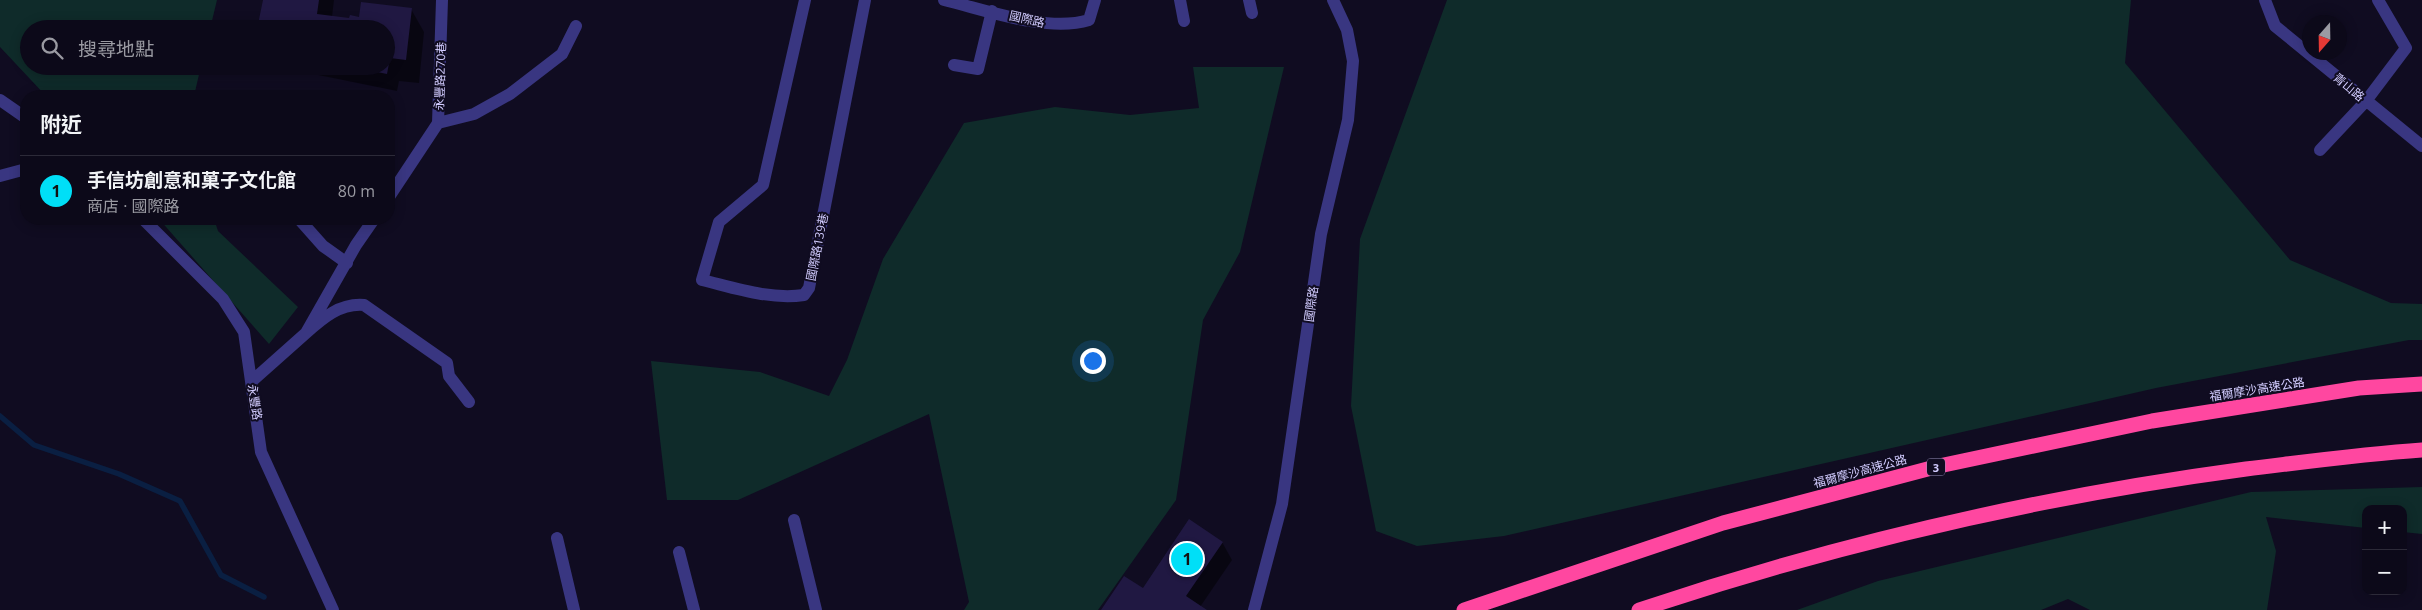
<!DOCTYPE html>
<html lang="zh-TW">
<meta charset="utf-8">
<style>
:root{--surface:#0c0919;--page:#1a1726;--text:#f1f3f6;--muted:#9a9aa2;--line:#2c2a38;--accent:#00dff7}
body{margin:0;font-family:"Open Sans","Noto Sans TC",sans-serif;background:var(--page);color:var(--text)}
.controls{position:absolute;right:15px;bottom:15px;display:grid;overflow:hidden;border-radius:10px;box-shadow:0 2px 12px #0003}
.controls button{width:45px;height:45px;display:grid;place-items:center;padding:0;border:0;border-bottom:1px solid var(--line);background:var(--surface);color:var(--text);font:25px sans-serif}
.compass{position:absolute;left:2302px;top:15px;width:45px;height:45px;border-radius:50%;background:var(--surface);box-shadow:0 2px 12px #0003;rotate:200deg}
.you{position:absolute;left:1092px;top:360px;width:18px;height:18px;margin:-12px;border:4px solid #fff;border-radius:50%;background:#1a73e8;box-shadow:0 0 0 8px #1a73e833}
.badge{display:grid;place-items:center;width:32px;height:32px;border-radius:50%;background:var(--accent);color:#111;font-size:16px;font-weight:700}
.pin{position:absolute;translate:-50% -50%;border:2px solid #fff;box-shadow:0 1px 5px #0006}
.list{margin:0;padding:0;list-style:none}
h2{display:flex;justify-content:space-between;align-items:center;height:65px;margin:0;padding:0 20px;font-size:21px}
h2 small{font-size:16px;font-weight:400;color:var(--muted)}
.list li{display:grid;grid-template-columns:32px 1fr auto;gap:15px;align-items:center;box-sizing:border-box;height:70px;padding:0 20px;border-top:1px solid var(--line)}
.list b{display:block;font-size:19px;white-space:nowrap}
.list p{margin:0;font-size:16px;white-space:nowrap;color:var(--muted)}
.list em{font-size:16px;font-style:normal;color:var(--muted)}
.icon{flex:none;width:28px;height:28px;fill:none;stroke:currentColor;stroke-width:2;stroke-linecap:round;stroke-linejoin:round}
.map{position:relative;flex:none;width:2422px;height:610px;overflow:hidden}
.search{position:absolute;background:var(--surface);box-shadow:0 2px 12px #0003;left:20px;top:20px;width:375px;height:55px;display:flex;align-items:center;gap:12px;box-sizing:border-box;padding:0 18px;border-radius:28px;color:var(--muted);font-size:19px}
.panel{position:absolute;background:var(--surface);box-shadow:0 2px 12px #0003;left:20px;top:90px;width:375px;height:135px;border-radius:20px}
.map>svg:first-child{display:block}
</style>
<div class="map">
<svg width="2422" height="610" viewBox="0 0 2422 610">
<rect width="100%" height="100%" fill="#100c21"/>
<path fill="#0f2b2a" d="M 0,0 L 217,0 L 210,29 L 29,29 L 29,66 L 201,66 L 194,96 L 46,96 L 0,47 Z
M 1447,0 L 2131,0 L 2125,63 L 2290,260 L 2391,303 L 2422,304 L 2422,340 L 2409,340 L 2156,388 L 1504,536 L 1417,546 L 1376,531 L 1351,406 L 1360,239 Z
M 1193,67 L 1284,67 L 1240,252 L 1203,320 L 1176,500 L 1098,610 L 964,610 L 969,602 L 929,414 L 738,500 L 667,500 L 651,361 L 760,372 L 829,396 L 847,360 L 883,259 L 964,123 L 1055,107 L 1130,115 L 1199,108 Z
M 159,219 L 214,219 L 218,231 L 298,307 L 269,344 Z
M 2422,487 L 2422,534 L 2403,532 L 2403,509 L 2366,509 L 2366,528 L 2266,517 L 2276,551 L 2267,610 L 2090,610 L 2068,599 L 2041,610 L 1797,610 L 1878,581 L 2251,492 Z"/>
<path fill="#0007" d="M 264,0 L 334,0 L 332,17 L 360,20 L 411,9 L 424,32 L 419,83 L 399,81 L 397,91 L 274,66 L 386,66 L 386,29 L 258,29 Z
M 1222,542 L 1232,560 L 1200,607 L 1205,610 L 1103,610 L 1143,589 Z"/>
<g fill="none" stroke-linecap="round" stroke-linejoin="round">
<path stroke="#0a1f42" stroke-width="5.5" d="M 0,416 L 34,445 L 119,474 L 180,501 L 221,575 L 264,597"/>
</g>
<path fill="#201842" d="M 263,0 L 319,0 L 317,14 L 349,18 L 350,15 L 359,17 L 361,2 L 412,8 L 406,60 L 390,58 L 387,74 L 352,67 L 386,66 L 386,29 L 257,29 Z
M 1189,519 L 1223,542 L 1186,596 L 1207,610 L 1101,610 L 1124,576 L 1143,588 Z"/>
<g fill="none" stroke-linecap="round" stroke-linejoin="round">
<path stroke="#393681" stroke-width="12" d="M 805,0 L 763,185 L 719,222 L 702,280 C 735,288 770,300 804,295 L 809,288 L 865,0
M 944,0 C 986,10 1048,33 1089,20 L 1095,0
M 1180,0 L 1184,21
M 1249,0 L 1252,13
M 2265,0 L 2275,26 L 2422,146
M 954,65 L 978,69 L 992,11
M 0,100 L 26,118
M 438,123 L 474,114 L 510,94 L 562,54 L 576,26
M 2320,150 L 2366,101 L 2406,48 L 2378,0
M 0,176 L 26,169
M 389,197 L 438,123 L 442,0
M 143,219 L 223,299 L 244,332 L 261,452 L 333,610
M 299,219 L 323,246 L 347,263
M 306,333 C 323,318 340,303 364,305 L 447,363 L 449,376 L 469,402
M 252,381 L 306,333 L 356,245 L 374,219
M 794,520 L 816,610
M 557,538 L 574,610
M 679,552 L 694,610
M 1254,610 L 1282,504 L 1321,234 L 1348,120 L 1353,61 L 1347,30 L 1333,0"/>
<path stroke="#ff47a0" stroke-width="15" d="M 1464,610 L 1723,523 L 1939,466 L 2152,421 L 2359,388 L 2422,384
M 1639,610 C 1839,543 2037,497 2246,469 C 2305,462 2363,454 2422,450"/>
</g>
<g text-anchor="middle" dominant-baseline="central" stroke-width="4" stroke-linejoin="round" paint-order="stroke">
<rect fill="#100c21" stroke="#9892bc" stroke-width="1" x="1927" y="458.5" width="18" height="17" rx="4"/>
<g font-size="11" font-weight="bold" fill="#d2ccff">
<text x="1936" y="467">3</text>
</g>
<g font-size="12" fill="#d2ccff" stroke="#100c21">
<text transform="translate(1027 19) rotate(13)">國際路</text>
<text transform="translate(440 76) rotate(-88)">永豐路270巷</text>
<text transform="translate(2349 87) rotate(40)">青山路</text>
<text transform="translate(817 247) rotate(-79)">國際路139巷</text>
<text transform="translate(1311 304) rotate(-82)">國際路</text>
<text transform="translate(2257 389) rotate(-9)">福爾摩沙高速公路</text>
<text transform="translate(255 402) rotate(81)">永豐路</text>
<text transform="translate(1860 471) rotate(-15)">福爾摩沙高速公路</text>
</g>
</g>
</svg>
<div class="controls">
<button>+</button>
<button>−</button>
</div>
<svg class="compass" viewBox="-18 -18 36 36"><path d="M0-13l5 13h-10z" fill="#e53935"/><path d="M0 13l5-13h-10z" fill="#9a9aa2"/></svg>
<div class="you"></div>
<div class="pin badge" style="left:1187px;top:559px">1</div>
<div class="search"><svg class="icon" aria-label="search" viewBox="0 0 24 24"><circle cx="10" cy="10" r="6"/><path d="M15 15l6 6"/></svg>搜尋地點</div>
<section class="panel">
<h2>附近<small></small></h2>
<ul class="list">
<li><span class="badge">1</span><div><b>手信坊創意和菓子文化館</b><p>商店 · 國際路</p></div><em>80 m</em></li>
</ul>
</section>
</div>
